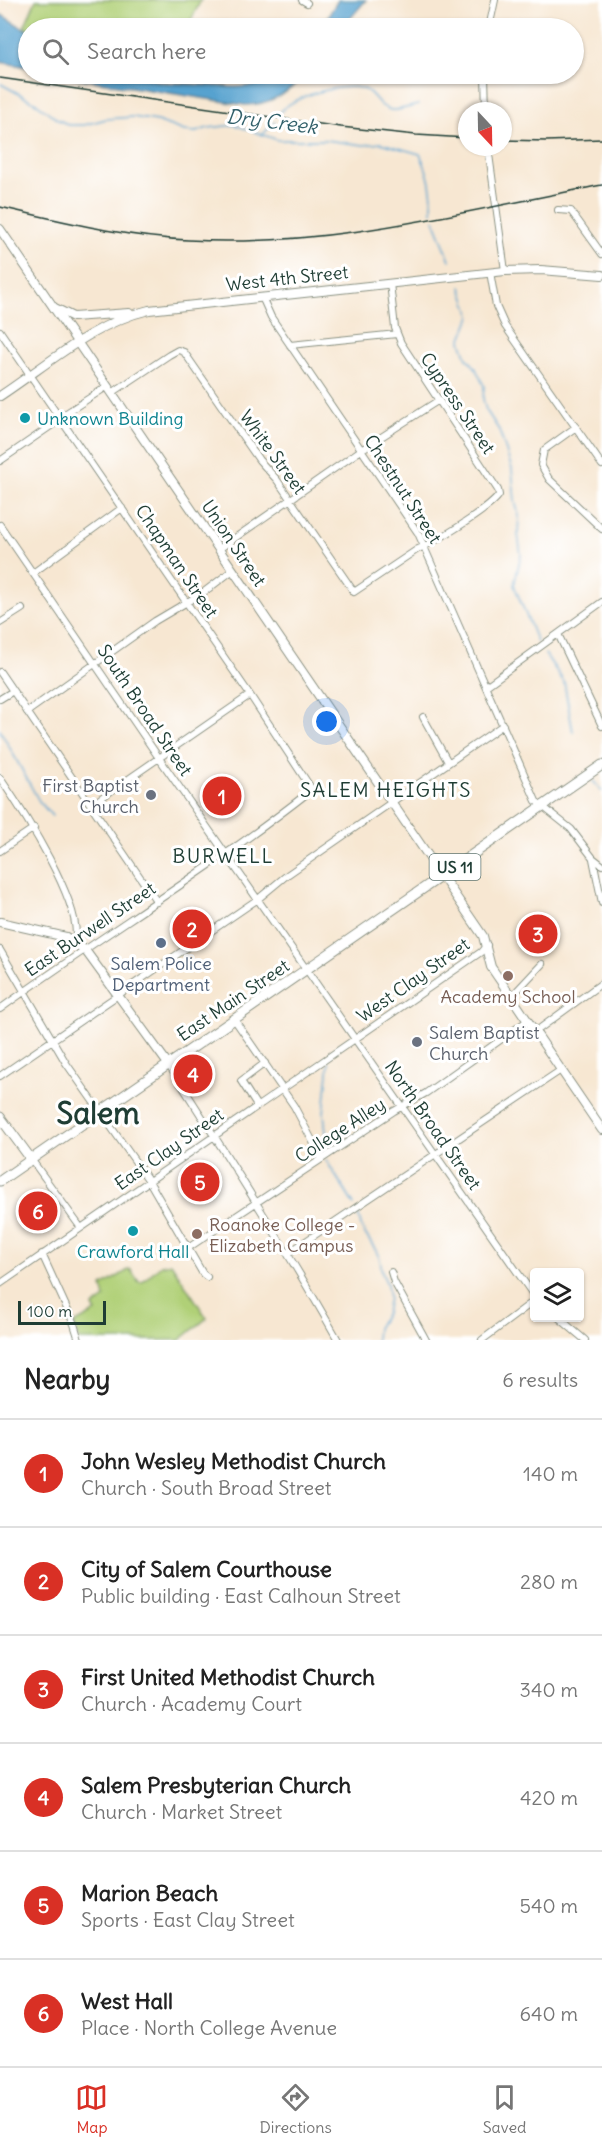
<!DOCTYPE html>
<meta charset="utf-8">
<style>
:root{--surface:#fff;--page:#f2f2f2;--text:#222;--muted:#767676;--line:#e0e0e0;--accent:#d93025}
body{margin:0;font-family:Delius,sans-serif;background:var(--page);color:var(--text)}
.controls{position:absolute;right:18px;bottom:18px;display:grid;overflow:hidden;border-radius:6px;box-shadow:0 2px 4px #0004}
.controls button{width:54px;height:54px;display:grid;place-items:center;padding:0;border:0;border-bottom:2px solid var(--line);background:var(--surface);color:var(--text);font:30px sans-serif}
.compass{position:absolute;left:458px;top:102px;width:54px;height:54px;border-radius:50%;background:var(--surface);box-shadow:0 2px 4px #0004;rotate:158deg}
.scale{position:absolute;left:18px;bottom:15px;width:88px;box-sizing:border-box;padding-left:6px;border:3px solid #1f3d34;border-top:0;font-size:16px;line-height:21px;white-space:nowrap;color:#1f3d34;-webkit-text-stroke:4px #fff;paint-order:stroke}
.you{position:absolute;left:327px;top:722px;width:21px;height:21px;margin:-15px;border:4px solid #fff;border-radius:50%;background:#1a73e8;box-shadow:0 0 0 9px #1a73e833}
.badge{display:grid;place-items:center;width:39px;height:39px;border-radius:50%;background:var(--accent);color:#fff;font-size:20px;font-weight:700}
.pin{position:absolute;translate:-50% -50%;border:3px solid #fff;box-shadow:0 2px 6px #0006}
.list{margin:0;padding:0;list-style:none}
h2{display:flex;justify-content:space-between;align-items:center;height:78px;margin:0;padding:0 24px;font-size:26px}
h2 small{font-size:20px;font-weight:400;color:var(--muted)}
.list li{display:grid;grid-template-columns:39px 1fr auto;gap:18px;align-items:center;box-sizing:border-box;height:108px;padding:0 24px;border-top:2px solid var(--line)}
.list b{display:block;font-size:22px;white-space:nowrap}
.list p{margin:0;font-size:20px;white-space:nowrap;color:var(--muted)}
.list em{font-size:20px;font-style:normal;color:var(--muted)}
.icon{flex:none;width:33px;height:33px;fill:none;stroke:currentColor;stroke-width:2;stroke-linecap:round;stroke-linejoin:round}
.map{position:relative;flex:none;width:602px;height:1340px;overflow:hidden}
.search{position:absolute;background:var(--surface);box-shadow:0 2px 4px #0004;left:18px;right:18px;top:18px;height:66px;display:flex;align-items:center;gap:15px;box-sizing:border-box;padding:0 21px;border-radius:33px;color:var(--muted);font-size:22px}
.sheet{height:726px;background:var(--surface)}
nav{display:flex;justify-content:space-around;align-items:center;box-sizing:border-box;height:84px;border-top:2px solid var(--line);background:var(--surface);font-size:16px;color:var(--muted)}
nav a{display:grid;justify-items:center;gap:3px}
nav .on{color:var(--accent)}
.map>svg:first-child{display:block}
</style>
<div class="map">
<svg width="602" height="1340" viewBox="0 0 602 1340">
<rect width="100%" height="100%" fill="#fff"/>
<filter id="ink" filterUnits="userSpaceOnUse"><feTurbulence type="fractalNoise" baseFrequency=".0167" numOctaves="2"/><feDisplacementMap in="SourceGraphic" scale="12" xChannelSelector="R" yChannelSelector="G"/><feConvolveMatrix kernelMatrix="1 2 1 2 8 2 1 2 1" color-interpolation-filters="sRGB"/></filter>
<filter id="wash" filterUnits="userSpaceOnUse"><feTurbulence type="fractalNoise" baseFrequency=".008" numOctaves="4" result="noise"/><feDisplacementMap in="SourceGraphic" scale="24" xChannelSelector="R" yChannelSelector="G"/><feGaussianBlur stdDeviation="1.35" result="paint"/><feColorMatrix in="noise" values="0 0 0 0 0 0 0 0 0 0 0 0 0 0 0 0 0 1.4 0 .05"/><feComposite in="paint" operator="in"/></filter>
<g filter="url(#wash)">
<rect width="100%" height="100%" fill="#f7e7d2"/>
<path fill="#b0d077" stroke="#688656" stroke-width="1.5" d="M 36,0 L 201,0 L 187,28 L 28,29 L 24,27 Z
M 171,1263 L 207,1318 L 180,1340 L 79,1340 L 74,1324 L 96,1312 L 93,1307 L 105,1298 L 102,1286 L 130,1269 L 139,1282 L 142,1282 L 161,1265 Z"/>
<path fill="#56a2cf" stroke="#3a7082" stroke-width="1.5" d="M 338,0 L 366,0 L 342,28 L 321,28 Z
M 0,14 L 28,31 L 28,67 L 0,62 Z
M 49,74 L 133,74 L 161,82 L 233,87 L 254,86 L 275,78 L 281,74 L 305,74 C 290,93 269,105 245,105 Z"/>
<g fill="none" stroke-linecap="round" stroke-linejoin="round">
<path stroke="#56a2cf" stroke-width="1.5" d="M 1,84 L 36,103 L 57,119 L 69,125 L 84,125 L 106,119 L 133,117 L 157,121 L 184,131 L 196,132 L 208,128 L 235,125 L 278,140 L 325,140 L 364,145 L 381,143 L 420,154 C 429,174 433,190 432,212
M 279,114 C 288,97 348,80 366,90 C 375,95 379,108 391,110 C 399,111 411,106 419,105
M 264,133 L 275,122
M 434,220 L 450,260
M 461,287 L 471,316 L 461,341 L 467,358 L 475,367 L 484,386 L 483,399 L 486,410 L 499,430 L 512,469 L 515,501 L 519,516 L 518,534 L 521,555 L 514,585 L 537,642
M 545,654 L 564,682 L 573,732
M 0,730 L 39,801 L 52,816
M 593,781 L 602,791
M 322,1150 L 326,1133 L 324,1113 L 329,1062
M 326,1160 L 354,1205
M 357,1210 L 362,1229 L 375,1249 L 380,1259 L 382,1273 L 387,1284 L 389,1298 L 386,1313 L 377,1328 L 376,1340"/>
</g>
</g>
<g filter="url(#ink)">
<g fill="none" stroke-linecap="round" stroke-linejoin="round">
<g stroke="#8b9283" stroke-width="8">
<path id="minor" d="M 302,0 L 307,3
M 489,28 L 495,0
M 485,74 L 486,111
M 488,147 L 505,271
M 558,210 L 571,211 L 602,254
M 490,272 L 496,306 L 505,326 L 602,465
M 262,297 L 271,317 L 418,533 L 536,801 L 571,829 L 593,858 L 602,865
M 0,331 L 250,695 L 311,788 L 309,792 C 210,870 102,935 0,1009
M 290,345 L 397,334
M 112,393 L 169,355 L 178,350 L 184,352 L 259,460 L 277,480 L 354,592 L 418,549 C 434,543 490,509 499,495 L 498,490 L 401,343 L 395,328 L 390,283
M 60,417 L 108,386
M 576,427 L 544,450 L 541,465 L 549,479 L 602,529
M 0,461 L 61,419
M 0,525 L 159,758 L 534,1296
M 219,549 L 361,450 L 439,400
M 33,573 L 122,508
M 0,623 L 22,609
M 558,634 L 602,726
M 0,672 L 157,902
M 486,686 L 602,602
M 0,699 L 13,691
M 27,712 L 155,621 L 204,592 L 233,570
M 423,717 L 448,762
M 0,778 C 22,810 84,905 75,942
M 91,805 L 250,695
M 0,851 L 34,828
M 593,859 L 602,903
M 0,950 L 66,1063 L 149,1181 L 203,1274 L 207,1277
M 511,997 L 542,964
M 234,1019 L 294,1106 L 322,1159
M 535,1032 L 602,983
M 168,1064 C 227,1155 285,1246 338,1340
M 0,1076 L 258,899 L 287,875 L 503,725
M 257,1106 L 241,1081 L 265,1063
M 31,1159 L 81,1228
M 188,1248 L 394,1111 L 426,1093 L 527,1021
M 288,1253 L 561,1070
M 42,1254 L 74,1324 L 79,1340
M 391,1272 L 394,1282 L 426,1340
M 0,1284 L 481,952 L 487,945
M 559,1318 L 585,1340
M 482,1340 L 534,1301"/>
</g>
<g stroke="#8b9283" stroke-width="10">
<path id="tertiary" d="M 0,229 L 483,936 L 491,967 L 602,1130
M 0,922 L 66,937 L 85,950 L 168,1064"/>
</g>
<g stroke="#8b9283" stroke-width="10">
<path id="secondary" d="M 55,308 L 73,317 L 129,313
M 0,396 C 47,365 93,323 149,310 L 505,271 L 541,270 L 602,275"/>
</g>
<g stroke="#8b9283" stroke-width="11">
<path id="primary" d="M 0,1117 L 31,1159
M 0,1181 L 602,765"/>
</g>
<use href="#minor" stroke="#fff" stroke-width="6"/>
<use href="#tertiary" stroke="#fff" stroke-width="8"/>
<use href="#secondary" stroke="#fff" stroke-width="8"/>
<use href="#primary" stroke="#fff" stroke-width="9"/>
<path stroke="#1f3d34" stroke-width="1.5" d="M 0,78 L 341,127 L 416,135 L 467,138
M 503,140 L 547,141 L 602,139
M 0,207 C 62,221 124,237 188,240 C 328,248 465,211 602,185"/>
</g>
</g>
<g fill="#0f9aa8" stroke="#fff" stroke-width="2">
<circle cx="25" cy="418" r="6"/>
<circle cx="133" cy="1231" r="6"/>
</g>
<g fill="#6b7280" stroke="#fff" stroke-width="2">
<circle cx="151" cy="795" r="6"/>
<circle cx="417" cy="1042" r="6"/>
</g>
<circle fill="#5c6f8a" stroke="#fff" stroke-width="2" cx="161" cy="943" r="6"/>
<g fill="#8d6e63" stroke="#fff" stroke-width="2">
<circle cx="508" cy="976" r="6"/>
<circle cx="197" cy="1234" r="6"/>
</g>
<g text-anchor="middle" dominant-baseline="central" stroke-width="6" stroke-linejoin="round" paint-order="stroke">
<rect fill="#fff" stroke="#627771" stroke-width="1.5" x="429.5" y="854" width="51" height="26" rx="4.5"/>
<g font-size="16" font-weight="bold" fill="#1f3d34">
<text x="455" y="867">US 11</text>
</g>
<g font-size="18" fill="#1f3d34" stroke="#fff">
<text transform="translate(287 278) rotate(-6)">West 4th Street</text>
<text transform="translate(458 403) rotate(56)">Cypress Street</text>
<text transform="translate(273 452) rotate(54)">White Street</text>
<text transform="translate(403 489) rotate(57)">Chestnut Street</text>
<text transform="translate(234 543) rotate(56)">Union Street</text>
<text transform="translate(177 561) rotate(56)">Chapman Street</text>
<text transform="translate(145 710) rotate(56)">South Broad Street</text>
<text transform="translate(90 929) rotate(-34)">East Burwell Street</text>
<text transform="translate(413 980) rotate(-35)">West Clay Street</text>
<text transform="translate(233 1000) rotate(-34)">East Main Street</text>
<text transform="translate(433 1125) rotate(55)">North Broad Street</text>
<text transform="translate(340 1130) rotate(-33)">College Alley</text>
<text transform="translate(169 1149) rotate(-35)">East Clay Street</text>
</g>
<g font-size="18" fill="#0d838f" stroke="#fff" text-anchor="start">
<text x="37" y="418">Unknown Building</text>
<text x="133" y="1251" text-anchor="middle">Crawford Hall</text>
</g>
<g font-size="18" fill="#5b616d" stroke="#fff" text-anchor="end">
<text x="139" y="785">First Baptist<tspan x="139" dy="21">Church</tspan></text>
<text x="429" y="1032" text-anchor="start">Salem Baptist<tspan x="429" dy="21">Church</tspan></text>
</g>
<g font-size="18" fill="#4e5e75" stroke="#fff">
<text x="161" y="963">Salem Police<tspan x="161" dy="21">Department</tspan></text>
</g>
<g font-size="18" fill="#785e54" stroke="#fff">
<text x="508" y="996">Academy School</text>
<text x="209" y="1224" text-anchor="start">Roanoke College -<tspan x="209" dy="21">Elizabeth Campus</tspan></text>
</g>
<g font-size="20" font-style="italic" fill="#32606a" stroke="#fff">
<text transform="translate(272 121) rotate(7)">Dry Creek</text>
</g>
<g font-size="20" letter-spacing="1.5" fill="#1f3d34" stroke="#fff">
<text x="386" y="789">SALEM HEIGHTS</text>
<text x="223" y="855">BURWELL</text>
</g>
<g font-size="30" font-weight="bold" fill="#1f3d34" stroke="#fff">
<text x="98" y="1113">Salem</text>
</g>
</g>
</svg>
<div class="controls">
<button><svg class="icon" aria-label="layers" viewBox="0 0 24 24"><path d="M12 4l9 5-9 5-9-5zM3 14l9 5 9-5"/></svg></button>
</div>
<svg class="compass" viewBox="-18 -18 36 36"><path d="M0-13l5 13h-10z" fill="#e53935"/><path d="M0 13l5-13h-10z" fill="#767676"/></svg>
<div class="scale">100 m</div>
<div class="you"></div>
<div class="pin badge" style="left:222px;top:796px">1</div>
<div class="pin badge" style="left:192px;top:929px">2</div>
<div class="pin badge" style="left:538px;top:934px">3</div>
<div class="pin badge" style="left:193px;top:1074px">4</div>
<div class="pin badge" style="left:200px;top:1182px">5</div>
<div class="pin badge" style="left:38px;top:1211px">6</div>
<div class="search"><svg class="icon" aria-label="search" viewBox="0 0 24 24"><circle cx="10" cy="10" r="6"/><path d="M15 15l6 6"/></svg>Search here</div>
</div>
<section class="sheet">
<h2>Nearby<small>6 results</small></h2>
<ul class="list">
<li><span class="badge">1</span><div><b>John Wesley Methodist Church</b><p>Church · South Broad Street</p></div><em>140 m</em></li>
<li><span class="badge">2</span><div><b>City of Salem Courthouse</b><p>Public building · East Calhoun Street</p></div><em>280 m</em></li>
<li><span class="badge">3</span><div><b>First United Methodist Church</b><p>Church · Academy Court</p></div><em>340 m</em></li>
<li><span class="badge">4</span><div><b>Salem Presbyterian Church</b><p>Church · Market Street</p></div><em>420 m</em></li>
<li><span class="badge">5</span><div><b>Marion Beach</b><p>Sports · East Clay Street</p></div><em>540 m</em></li>
<li><span class="badge">6</span><div><b>West Hall</b><p>Place · North College Avenue</p></div><em>640 m</em></li>
</ul>
</section>
<nav>
<a class="on"><svg class="icon" aria-label="map" viewBox="0 0 24 24"><path d="M3 6l6-2 6 2 6-2v14l-6 2-6-2-6 2zM9 4v14M15 6v14"/></svg>Map</a>
<a><svg class="icon" aria-label="directions" viewBox="0 0 24 24"><path d="M12 3l9 9-9 9-9-9zM9 14v-3h6M13 9l2 2-2 2"/></svg>Directions</a>
<a><svg class="icon" aria-label="saved" viewBox="0 0 24 24"><path d="M7 4h10v16l-5-4-5 4z"/></svg>Saved</a>
</nav>
